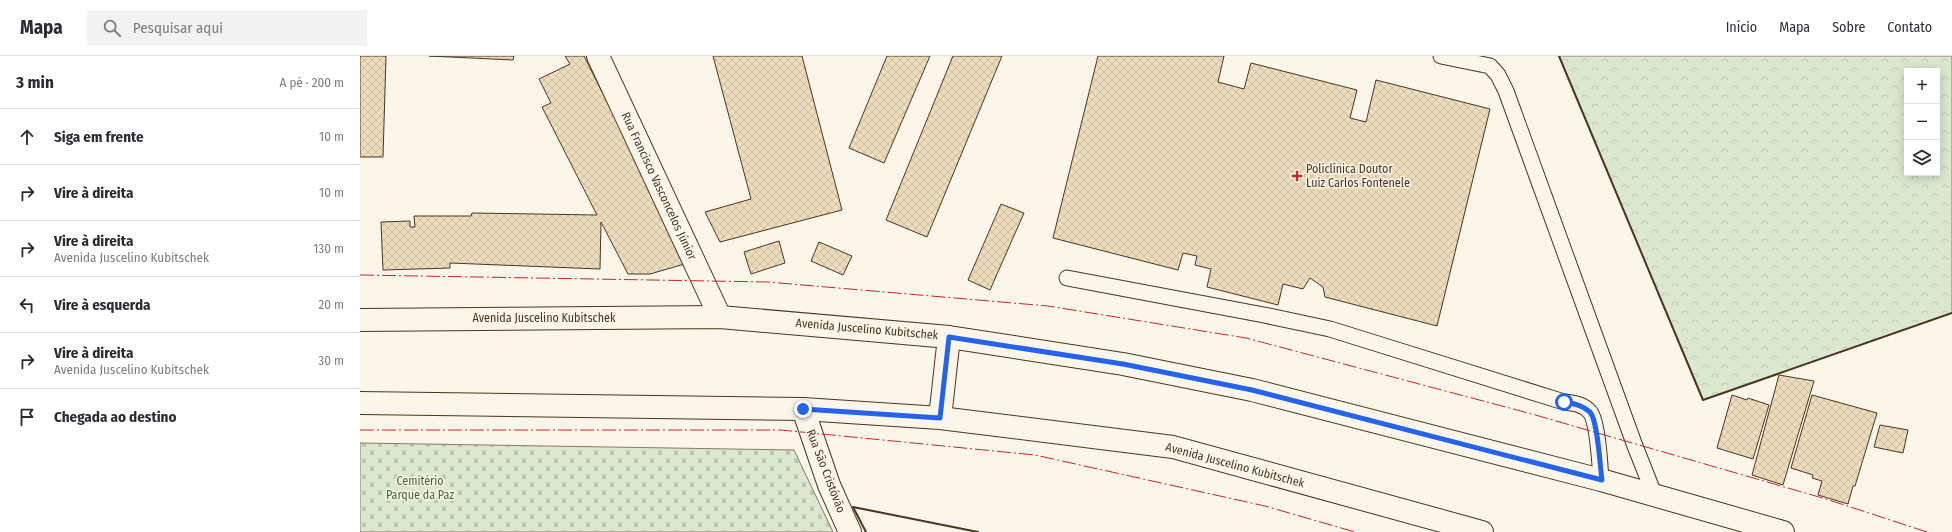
<!DOCTYPE html>
<html lang="pt">
<meta charset="utf-8">
<style>
:root{--surface:#fff;--page:#f2f2f3;--text:#2b2b33;--muted:#7c7c81;--line:#e1e1e2}
body{margin:0;font-family:"Fira Sans Condensed",sans-serif;background:var(--page);color:var(--text)}
.controls{position:absolute;right:12px;top:12px;display:grid;overflow:hidden;border-radius:0px;box-shadow:0 2px 10px #0003}
.controls button{width:36px;height:36px;display:grid;place-items:center;padding:0;border:0;border-bottom:1px solid var(--line);background:var(--surface);color:var(--text);font:20px sans-serif}
.stop{position:absolute;width:12px;height:12px;margin:-9px;border:3px solid #2563eb;border-radius:50%;background:#fff}
.stop.end{background:#2563eb;border-color:#fff;box-shadow:0 1px 4px #0008}
.list{margin:0;padding:0;list-style:none}
h2{display:flex;justify-content:space-between;align-items:center;height:52px;margin:0;padding:0 16px;font-size:17px}
h2 small{font-size:13px;font-weight:400;color:var(--muted)}
.list li{display:grid;grid-template-columns:26px 1fr auto;gap:12px;align-items:center;box-sizing:border-box;height:56px;padding:0 16px;border-top:1px solid var(--line)}
.list b{display:block;font-size:15px;white-space:nowrap}
.list p{margin:0;font-size:13px;white-space:nowrap;color:var(--muted)}
.list em{font-size:13px;font-style:normal;color:var(--muted)}
.icon{flex:none;width:22px;height:22px;fill:none;stroke:currentColor;stroke-width:2;stroke-linecap:round;stroke-linejoin:round}
.map{position:relative;flex:none;width:1592px;height:476px;overflow:hidden}
header{display:flex;align-items:center;gap:24px;box-sizing:border-box;height:56px;padding:0 20px;background:var(--surface);border-bottom:1px solid var(--line)}
header strong{font-size:19px}
nav{display:flex;gap:22px;margin-inline-start:auto;font-size:14px}
.search{width:280px;height:36px;background:var(--page);display:flex;align-items:center;gap:10px;box-sizing:border-box;padding:0 14px;border-radius:0px;color:var(--muted);font-size:15px}
main{display:flex}
aside{flex:1;background:var(--surface)}
.map>svg:first-child{display:block}
</style>
<header>
<strong>Mapa</strong>
<div class="search"><svg class="icon" aria-label="search" viewBox="0 0 24 24"><circle cx="10" cy="10" r="6"/><path d="M15 15l6 6"/></svg>Pesquisar aqui</div>
<nav><a>Início</a><a>Mapa</a><a>Sobre</a><a>Contato</a></nav>
</header>
<main>
<aside>
<h2>3 min<small>A pé · 200 m</small></h2>
<ul class="list">
<li><svg class="icon" aria-label="ahead" viewBox="0 0 24 24"><path d="M12 20V5M6 11l6-6 6 6"/></svg><div><b>Siga em frente</b></div><em>10 m</em></li>
<li><svg class="icon" aria-label="right" viewBox="0 0 24 24"><path d="M7 20v-9h11M14 6l5 5-5 5"/></svg><div><b>Vire à direita</b></div><em>10 m</em></li>
<li><svg class="icon" aria-label="right" viewBox="0 0 24 24"><path d="M7 20v-9h11M14 6l5 5-5 5"/></svg><div><b>Vire à direita</b><p>Avenida Juscelino Kubitschek</p></div><em>130 m</em></li>
<li><svg class="icon" aria-label="left" viewBox="0 0 24 24"><path d="M17 20v-9H6M10 6l-5 5 5 5"/></svg><div><b>Vire à esquerda</b></div><em>20 m</em></li>
<li><svg class="icon" aria-label="right" viewBox="0 0 24 24"><path d="M7 20v-9h11M14 6l5 5-5 5"/></svg><div><b>Vire à direita</b><p>Avenida Juscelino Kubitschek</p></div><em>30 m</em></li>
<li><svg class="icon" aria-label="arrive" viewBox="0 0 24 24"><path d="M6 21V4h12l-3 4 3 4H6"/></svg><div><b>Chegada ao destino</b></div></li>
</ul>
</aside>
<div class="map">
<svg width="1592" height="476" viewBox="0 0 1592 476">
<defs>
<pattern id="forest-crowns" width="20" height="18" patternUnits="userSpaceOnUse"><rect width="20" height="18" fill="#dce7d0"/><path d="M2 6a3 3 0 1 1 6 0M12 15a3 3 0 1 1 6 0" fill="none" stroke="#bec7b2"/></pattern>
<pattern id="cemetery-stones" width="16" height="16" patternUnits="userSpaceOnUse"><rect width="16" height="16" fill="#dce7d0"/><path d="M2 7V4a2 2 0 0 1 4 0v3zM10 15v-3a2 2 0 0 1 4 0v3z" fill="#bec7b2"/></pattern>
<pattern id="building-cross-hatch" width="8" height="8" patternUnits="userSpaceOnUse"><rect width="8" height="8" fill="#ecdcbc"/><path d="M0 0l8 8M0 8l8-8" fill="none" stroke="#ccbda1"/></pattern>
</defs>
<rect width="100%" height="100%" fill="#fbf6e9"/>
<path fill="url(#forest-crowns)" stroke="#887966" fill-rule="evenodd" d="M 1199,0 L 1592,0 L 1592,257 L 1343,344 ZM 1547,15 L 1577,15 L 1577,117 L 1547,117 Z"/>
<path fill="url(#cemetery-stones)" stroke="#887966" d="M 0,387 L 434,394 L 473,476 L 0,476 Z"/>
<path fill="url(#building-cross-hatch)" stroke="#4a3520" d="M 0,0 L 26,0 L 23,101 L 0,101 Z
M 69,0 L 154,0 L 153,4 Z
M 205,0 L 224,0 L 328,207 L 290,218 L 268,218 L 241,166 L 240,213 L 90,207 L 90,212 L 23,214 L 21,166 L 50,165 L 50,171 L 55,171 L 54,160 L 111,160 L 112,157 L 237,159 L 182,51 L 191,47 L 179,23 L 210,8 Z
M 353,0 L 442,0 L 482,154 L 360,186 L 345,156 L 391,143 Z
M 527,0 L 570,0 L 524,107 L 489,92 Z
M 593,0 L 642,0 L 567,181 L 526,164 Z
M 738,0 L 864,0 L 858,26 L 884,33 L 891,7 L 997,34 L 990,62 L 1006,66 L 1016,24 L 1130,53 L 1077,270 L 965,241 L 963,231 L 950,222 L 943,233 L 923,228 L 918,249 L 847,231 L 851,213 L 835,209 L 837,200 L 823,197 L 818,214 L 693,182 Z
M 641,148 L 664,157 L 630,234 L 608,224 Z
M 419,185 L 425,207 L 391,218 L 384,196 Z
M 459,186 L 492,200 L 483,219 L 451,205 Z
M 1419,319 L 1454,325 L 1423,429 L 1392,419 Z
M 1372,339 L 1387,344 L 1388,342 L 1409,349 L 1393,403 L 1357,392 Z
M 1452,339 L 1517,357 L 1495,430 L 1493,430 L 1488,448 L 1458,439 L 1462,425 L 1452,422 L 1453,419 L 1431,412 Z
M 1520,369 L 1548,374 L 1543,397 L 1514,391 Z"/>
<g fill="none" stroke-linecap="round" stroke-linejoin="round">
<g stroke="#4a3520" stroke-width="17">
<path id="service" d="M 1081,0 L 1130,10 L 1138,19 L 1146,35 L 1275,390 L 1294,438
M 707,222 L 904,259 L 970,273 L 1204,346 C 1214,347 1223,348 1230,356 C 1238,366 1240,411 1241,424"/>
</g>
<g stroke="#4a3520" stroke-width="24">
<path id="minor" d="M 238,0 L 360,261
M 443,353 L 469,429 L 490,476"/>
</g>
<g stroke="#4a3520" stroke-width="24">
<path id="primary" d="M 0,264 L 360,261 L 589,281 L 763,308 L 892,334 L 1241,424 L 1423,476
M 0,347 L 443,353 L 580,362 L 813,391 L 1122,476
M 580,362 L 589,281"/>
</g>
<use href="#service" stroke="#fbf6e9" stroke-width="15"/>
<use href="#minor" stroke="#fbf6e9" stroke-width="22"/>
<use href="#primary" stroke="#fbf6e9" stroke-width="22"/>
<path stroke="#4a3520" stroke-width="2" d="M 1199,0 L 1343,344 L 1592,257
M 506,476 L 493,451 L 618,476"/>
<path stroke="#c62828" stroke-width="1" stroke-dasharray="14 3 2 3" stroke-linecap="butt" d="M 0,219 L 408,226 L 688,250 L 886,282 L 1172,358 L 1466,443 L 1567,476
M 0,374 L 421,374 L 675,399 L 905,450 L 995,476"/>
</g>
<g fill="none" stroke-linecap="round" stroke-linejoin="round">
<path stroke="#2563eb" stroke-width="5" d="M 443,353 L 580,362 L 589,281 L 763,308 L 892,334 L 1242,424 C 1240,411 1238,365 1230,356 C 1222,349 1214,347 1204,346"/>
</g>
<path fill="#c62828" stroke="#fbf6e9" stroke-width="1.5" d="M935 114h4v4h4v4h-4v4h-4v-4h-4v-4h4z"/>
<g text-anchor="middle" dominant-baseline="central" stroke-width="3" stroke-linejoin="round" paint-order="stroke">
<g font-size="12" fill="#4a3520" stroke="#fbf6e9" text-anchor="start">
<text x="946" y="113">Policlínica Doutor<tspan x="946" dy="14">Luiz Carlos Fontenele</tspan></text>
</g>
<g font-size="12" fill="#4a3520" stroke="#fbf6e9">
<text transform="translate(299 130) rotate(65)">Rua Francisco Vasconcelos Júnior</text>
<text x="184" y="262">Avenida Juscelino Kubitschek</text>
<text transform="translate(507 273) rotate(5)">Avenida Juscelino Kubitschek</text>
<text transform="translate(875 409) rotate(15)">Avenida Juscelino Kubitschek</text>
<text transform="translate(466 415) rotate(69)">Rua São Cristóvão</text>
</g>
<g font-size="12" fill="#436837" stroke="#fbf6e9">
<text x="60" y="425">Cemitério<tspan x="60" dy="14">Parque da Paz</tspan></text>
</g>
</g>
</svg>
<div class="controls">
<button>+</button>
<button>−</button>
<button><svg class="icon" aria-label="layers" viewBox="0 0 24 24"><path d="M12 4l9 5-9 5-9-5zM3 14l9 5 9-5"/></svg></button>
</div>
<div class="stop" style="left:1204px;top:346px"></div>
<div class="stop end" style="left:443px;top:353px"></div>
</div>
</main>
